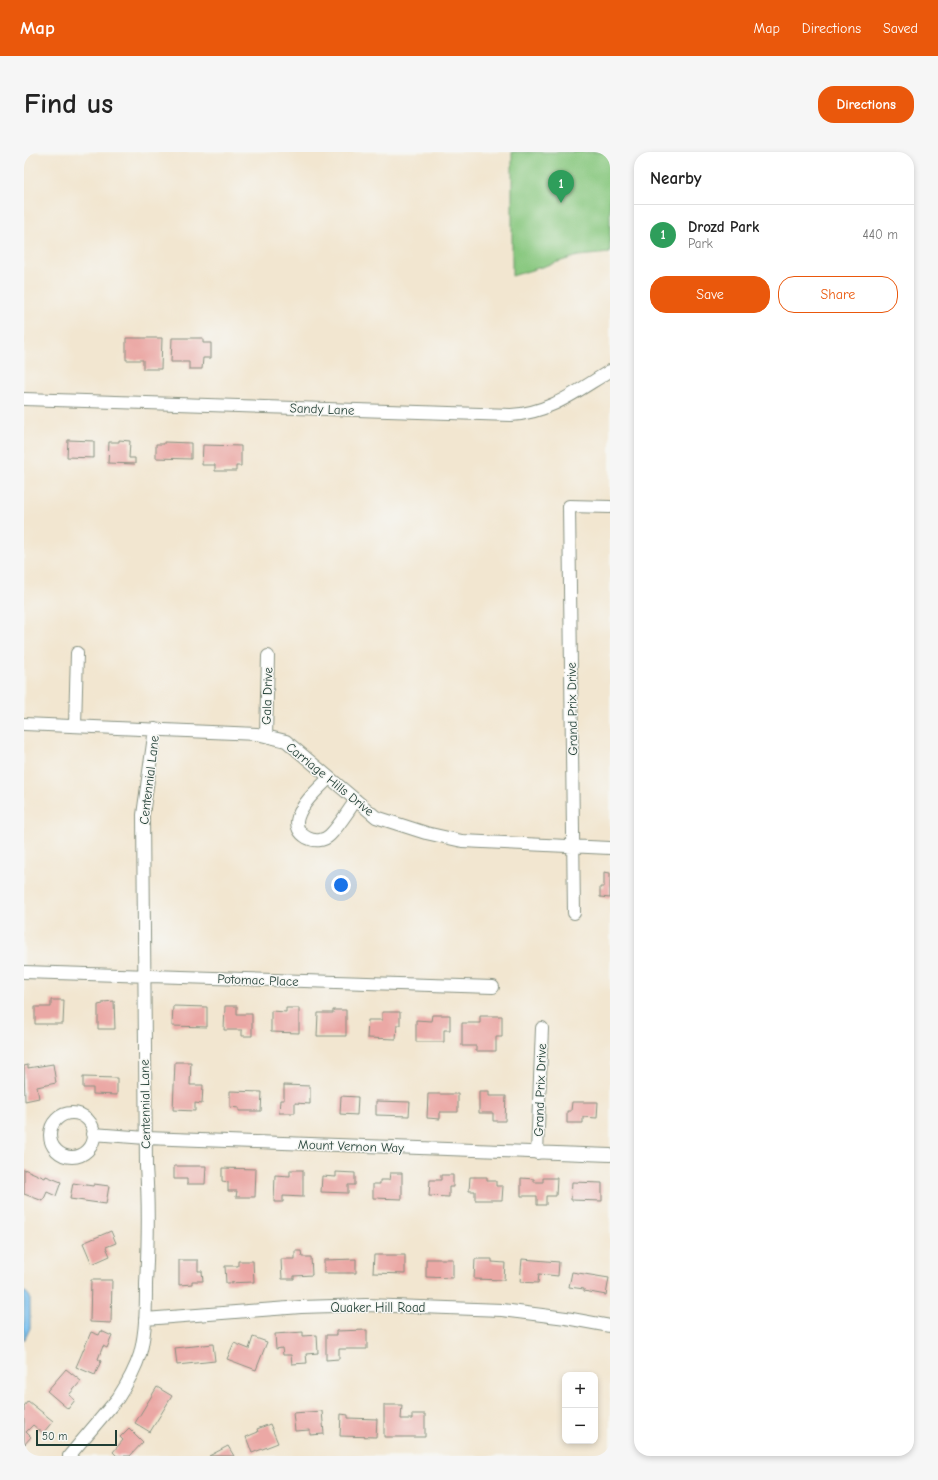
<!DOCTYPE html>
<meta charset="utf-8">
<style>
:root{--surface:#fff;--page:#f6f6f6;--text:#222;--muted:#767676;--line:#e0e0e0;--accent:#ea580c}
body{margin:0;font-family:"Comic Neue",sans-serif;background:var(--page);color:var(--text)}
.controls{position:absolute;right:12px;bottom:12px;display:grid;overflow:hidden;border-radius:8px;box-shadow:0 2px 6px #0003}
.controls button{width:36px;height:36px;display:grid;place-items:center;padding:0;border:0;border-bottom:1px solid var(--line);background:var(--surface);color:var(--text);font:20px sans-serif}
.scale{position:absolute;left:12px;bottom:10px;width:81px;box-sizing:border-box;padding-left:4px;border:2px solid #1f3d34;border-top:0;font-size:11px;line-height:14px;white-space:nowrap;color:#1f3d34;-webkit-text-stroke:3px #f6f6f2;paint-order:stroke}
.you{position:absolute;left:317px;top:733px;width:14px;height:14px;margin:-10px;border:3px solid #fff;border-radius:50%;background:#1a73e8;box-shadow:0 0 0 6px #1a73e833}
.badge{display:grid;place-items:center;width:26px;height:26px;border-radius:50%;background:var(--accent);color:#fff;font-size:13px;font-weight:700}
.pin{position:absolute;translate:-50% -33px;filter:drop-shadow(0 1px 2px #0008)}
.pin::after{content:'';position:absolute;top:21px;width:14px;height:12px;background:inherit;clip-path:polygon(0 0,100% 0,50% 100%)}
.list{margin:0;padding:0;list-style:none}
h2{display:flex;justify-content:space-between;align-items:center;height:52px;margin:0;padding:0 16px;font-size:17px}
h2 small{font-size:13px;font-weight:400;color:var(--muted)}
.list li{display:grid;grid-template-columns:26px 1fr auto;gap:12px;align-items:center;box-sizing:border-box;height:60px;padding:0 16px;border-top:1px solid var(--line)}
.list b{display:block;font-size:15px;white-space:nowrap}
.list p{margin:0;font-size:13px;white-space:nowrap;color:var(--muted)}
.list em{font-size:13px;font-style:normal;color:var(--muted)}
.actions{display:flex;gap:8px;padding:12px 16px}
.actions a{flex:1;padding:9px 0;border:1px solid var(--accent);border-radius:16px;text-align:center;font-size:14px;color:var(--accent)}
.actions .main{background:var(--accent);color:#fff}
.map{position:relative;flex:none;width:586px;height:1304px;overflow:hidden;border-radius:16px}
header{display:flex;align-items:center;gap:24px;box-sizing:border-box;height:56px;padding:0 20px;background:var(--accent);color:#fff}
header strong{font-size:19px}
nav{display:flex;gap:22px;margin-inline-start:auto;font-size:14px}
.intro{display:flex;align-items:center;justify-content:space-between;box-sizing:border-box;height:96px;padding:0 24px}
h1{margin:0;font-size:28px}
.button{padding:10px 18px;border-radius:16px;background:var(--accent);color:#fff;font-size:14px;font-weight:700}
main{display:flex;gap:24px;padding:0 24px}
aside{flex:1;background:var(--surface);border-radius:16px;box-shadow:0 2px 6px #0003}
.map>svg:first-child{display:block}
</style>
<header>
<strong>Map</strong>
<nav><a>Map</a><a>Directions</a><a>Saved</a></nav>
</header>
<div class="intro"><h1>Find us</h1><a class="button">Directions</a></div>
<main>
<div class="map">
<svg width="586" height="1304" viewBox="0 0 586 1304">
<rect width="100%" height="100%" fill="#f6f6f2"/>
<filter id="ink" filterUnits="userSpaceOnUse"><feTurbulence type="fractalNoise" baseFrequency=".025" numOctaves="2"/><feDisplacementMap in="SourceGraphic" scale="8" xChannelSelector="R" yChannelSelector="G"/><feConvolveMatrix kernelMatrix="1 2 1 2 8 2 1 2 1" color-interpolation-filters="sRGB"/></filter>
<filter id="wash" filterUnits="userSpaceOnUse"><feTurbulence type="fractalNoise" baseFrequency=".012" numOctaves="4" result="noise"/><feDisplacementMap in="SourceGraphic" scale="16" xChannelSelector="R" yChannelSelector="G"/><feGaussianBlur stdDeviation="0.9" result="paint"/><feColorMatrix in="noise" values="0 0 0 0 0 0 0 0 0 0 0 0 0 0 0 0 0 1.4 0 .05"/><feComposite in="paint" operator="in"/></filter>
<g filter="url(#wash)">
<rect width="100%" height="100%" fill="#f2e6d0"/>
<path fill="#88c87f" stroke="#54825a" d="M 488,0 L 586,0 L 586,101 L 554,104 L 488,124 Z"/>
<path fill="#79c0f0" stroke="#4c7e92" d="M 0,1138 L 6,1145 L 6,1176 L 0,1189 Z"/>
<g id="blocks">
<path fill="#eba8a5" d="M 102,186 L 138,186 L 137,217 L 119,217 L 119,208 L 102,208 Z
M 148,186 L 179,186 L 179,191 L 187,191 L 187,206 L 179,206 L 178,217 L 165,217 L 165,210 L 147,210 Z
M 44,288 L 70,289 L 70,306 L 43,305 Z
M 95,288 L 106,289 L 105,306 L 111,306 L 111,312 L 84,311 L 85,290 L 95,290 Z
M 140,290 L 167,291 L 167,307 L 132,306 L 132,292 L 140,292 Z
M 179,293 L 217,294 L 217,314 L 212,314 L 212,319 L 191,319 L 191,313 L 178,313 Z
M 580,720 L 586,721 L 586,746 L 576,745 L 576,735 L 580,735 Z
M 27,848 L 40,848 L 39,872 L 11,872 L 11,855 L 27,855 Z
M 90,849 L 91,877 L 74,877 L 74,853 L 79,852 L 79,850 Z
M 149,854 L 183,855 L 183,875 L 148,874 Z
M 201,854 L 213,854 L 213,862 L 228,862 L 228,884 L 218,884 L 218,878 L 200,878 Z
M 262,856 L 275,856 L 275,881 L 247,880 L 247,859 L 262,860 Z
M 309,858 L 322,858 L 322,884 L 293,884 L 294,861 L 309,861 Z
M 358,860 L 376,860 L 376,873 L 373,873 L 372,887 L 343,886 L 344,868 L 358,868 Z
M 408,863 L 426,863 L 426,878 L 420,878 L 420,890 L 392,890 L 392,868 L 407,869 Z
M 456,864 L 478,864 L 478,885 L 472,885 L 472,899 L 452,899 L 452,894 L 438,894 L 438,871 L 456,871 Z
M 151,910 L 167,910 L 166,933 L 179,933 L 178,952 L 171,951 L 171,959 L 149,958 Z
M 29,912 L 32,931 L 13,935 L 15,946 L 1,949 L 0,914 L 4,913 L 4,916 Z
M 59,925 L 93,926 L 93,943 L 69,942 L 69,936 L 59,936 Z
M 260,933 L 286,934 L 286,952 L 271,951 L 271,961 L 255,961 L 256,948 L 260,948 Z
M 206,939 L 238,940 L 237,959 L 215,959 L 215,956 L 206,955 Z
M 455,939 L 465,939 L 465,944 L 482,944 L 481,969 L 469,969 L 469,961 L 455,961 Z
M 404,942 L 434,942 L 434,960 L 416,960 L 416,967 L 403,966 Z
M 317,944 L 334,945 L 333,963 L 316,962 Z
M 352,949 L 386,950 L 385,964 L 352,963 Z
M 548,950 L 574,950 L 573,966 L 559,965 L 559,971 L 543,971 L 543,959 L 547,959 Z
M 150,1014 L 182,1014 L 181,1032 L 163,1032 L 163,1027 L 150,1027 Z
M 198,1016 L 232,1017 L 231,1045 L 212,1045 L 213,1039 L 204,1039 L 204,1030 L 198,1029 Z
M 0,1017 L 21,1026 L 22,1024 L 37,1030 L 32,1044 L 23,1040 L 19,1049 L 0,1042 Z
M 266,1018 L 279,1018 L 279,1045 L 259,1044 L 259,1050 L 250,1050 L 251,1023 L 266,1024 Z
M 312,1020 L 331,1021 L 331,1033 L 324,1033 L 324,1041 L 297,1040 L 298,1024 L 312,1025 Z
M 366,1021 L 378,1021 L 378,1047 L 349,1046 L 349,1032 L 356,1032 L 356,1028 L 365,1028 Z
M 417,1023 L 429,1023 L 429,1035 L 425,1035 L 425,1045 L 405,1044 L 406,1028 L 417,1028 Z
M 446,1025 L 463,1025 L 463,1029 L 472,1029 L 472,1034 L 479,1034 L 478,1048 L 451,1048 L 451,1039 L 445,1039 Z
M 497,1026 L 510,1027 L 510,1030 L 519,1030 L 519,1026 L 533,1026 L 532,1044 L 522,1044 L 522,1053 L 513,1053 L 513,1044 L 497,1044 Z
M 548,1030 L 578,1031 L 578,1049 L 547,1048 Z
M 49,1031 L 69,1034 L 70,1032 L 85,1034 L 82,1052 L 46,1047 Z
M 87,1079 L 92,1091 L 82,1095 L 86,1104 L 68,1112 L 59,1091 Z
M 271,1099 L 277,1099 L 278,1105 L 287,1105 L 288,1123 L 270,1124 L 270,1127 L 258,1127 L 257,1107 L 271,1107 Z
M 350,1103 L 381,1103 L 381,1122 L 349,1121 Z
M 332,1107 L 332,1121 L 300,1121 L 300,1108 Z
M 402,1107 L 429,1107 L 429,1126 L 402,1125 Z
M 451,1107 L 468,1107 L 468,1110 L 481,1111 L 480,1128 L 450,1127 Z
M 498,1107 L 535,1110 L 534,1124 L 515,1122 L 514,1131 L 496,1130 Z
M 155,1108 L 174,1108 L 174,1119 L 178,1119 L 179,1129 L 168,1129 L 168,1132 L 155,1133 Z
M 214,1109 L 229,1109 L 230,1130 L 202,1131 L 201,1114 L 214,1114 Z
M 548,1120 L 585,1126 L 582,1143 L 560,1139 L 560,1137 L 545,1135 Z
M 67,1128 L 88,1128 L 87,1171 L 66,1170 Z
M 343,1178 L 343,1197 L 315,1197 L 315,1207 L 302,1208 L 302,1183 L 312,1183 L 312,1179 Z
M 77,1179 L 88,1184 L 83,1196 L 79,1194 L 74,1207 L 77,1209 L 71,1223 L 52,1215 L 67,1180 L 75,1183 Z
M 279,1180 L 279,1184 L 293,1183 L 294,1201 L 282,1202 L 283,1211 L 268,1212 L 267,1203 L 259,1203 L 258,1196 L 252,1197 L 251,1182 Z
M 229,1185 L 243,1190 L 232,1218 L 203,1207 L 210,1191 L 225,1197 Z
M 189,1192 L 191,1209 L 153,1213 L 151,1196 Z
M 42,1217 L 57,1229 L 45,1243 L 51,1248 L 44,1257 L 23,1239 Z
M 133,1235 L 148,1244 L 126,1280 L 111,1271 Z
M 4,1249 L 29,1269 L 19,1281 L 9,1273 L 2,1280 L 7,1285 L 0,1293 L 0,1254 Z
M 360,1253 L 378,1253 L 377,1267 L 388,1267 L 388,1262 L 401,1262 L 401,1285 L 360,1285 Z
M 298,1259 L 300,1282 L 286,1283 L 286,1278 L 271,1279 L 269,1261 Z
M 317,1262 L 324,1263 L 324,1266 L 353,1267 L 352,1285 L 316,1284 Z
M 246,1272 L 254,1291 L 228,1301 L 222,1285 L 234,1280 L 233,1277 Z
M 105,1276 L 119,1290 L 106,1304 L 93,1304 L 89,1300 L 99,1288 L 96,1285 Z
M 204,1294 L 210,1304 L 185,1304 Z"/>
</g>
</g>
<g filter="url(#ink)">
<use href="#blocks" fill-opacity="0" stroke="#889282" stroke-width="1"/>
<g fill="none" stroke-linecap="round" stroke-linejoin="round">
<g stroke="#889282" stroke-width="14">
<path id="street" d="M 0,247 L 487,263 C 526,261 554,238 586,219
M 0,572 L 233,582 L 262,589 L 352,665 L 402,681 L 438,689 L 586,696
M 51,574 L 53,501
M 242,584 L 244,504
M 305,626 C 294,637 279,650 274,665 C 268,683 293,696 306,683 C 315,674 324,659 332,648
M 550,761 L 545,354 L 586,355
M 0,820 L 469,835
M26 983a22 22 0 1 1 44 0a22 22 0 1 1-44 0Z
M 69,982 L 122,986 L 586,1003
M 513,1001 L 518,876
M 121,1167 L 277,1155 L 342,1153 L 478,1158 L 542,1166 L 586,1174
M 45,1304 L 94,1246 C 103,1232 111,1218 116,1202 C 122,1179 122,1155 122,1132 C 124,1093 125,1054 122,1015 L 119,663 L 131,577"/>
</g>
<use href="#street" stroke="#fff" stroke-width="12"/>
</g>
</g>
<g text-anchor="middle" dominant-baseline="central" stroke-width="3" stroke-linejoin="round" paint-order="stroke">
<g font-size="13" fill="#1f3d34" stroke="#f6f6f2">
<text transform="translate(298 257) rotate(2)">Sandy Lane</text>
<text transform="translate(243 544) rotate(-88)">Gala Drive</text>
<text transform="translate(548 557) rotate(-91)">Grand Prix Drive</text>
<text transform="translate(306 627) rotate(39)">Carriage Hills Drive</text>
<text transform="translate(125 628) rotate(-83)">Centennial Lane</text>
<text transform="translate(234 828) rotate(2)">Potomac Place</text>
<text transform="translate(516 938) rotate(-88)">Grand Prix Drive</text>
<text transform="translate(121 952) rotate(-91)">Centennial Lane</text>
<text transform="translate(327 994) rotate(2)">Mount Vernon Way</text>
<text x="354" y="1155">Quaker Hill Road</text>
</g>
</g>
</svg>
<div class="controls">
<button>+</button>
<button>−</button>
</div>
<div class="scale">50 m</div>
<div class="you"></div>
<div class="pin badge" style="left:537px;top:51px;background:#2e9e5b">1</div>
</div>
<aside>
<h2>Nearby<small></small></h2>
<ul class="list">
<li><span class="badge" style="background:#2e9e5b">1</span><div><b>Drozd Park</b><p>Park</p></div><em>440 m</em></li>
</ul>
<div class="actions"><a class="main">Save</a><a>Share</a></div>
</aside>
</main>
